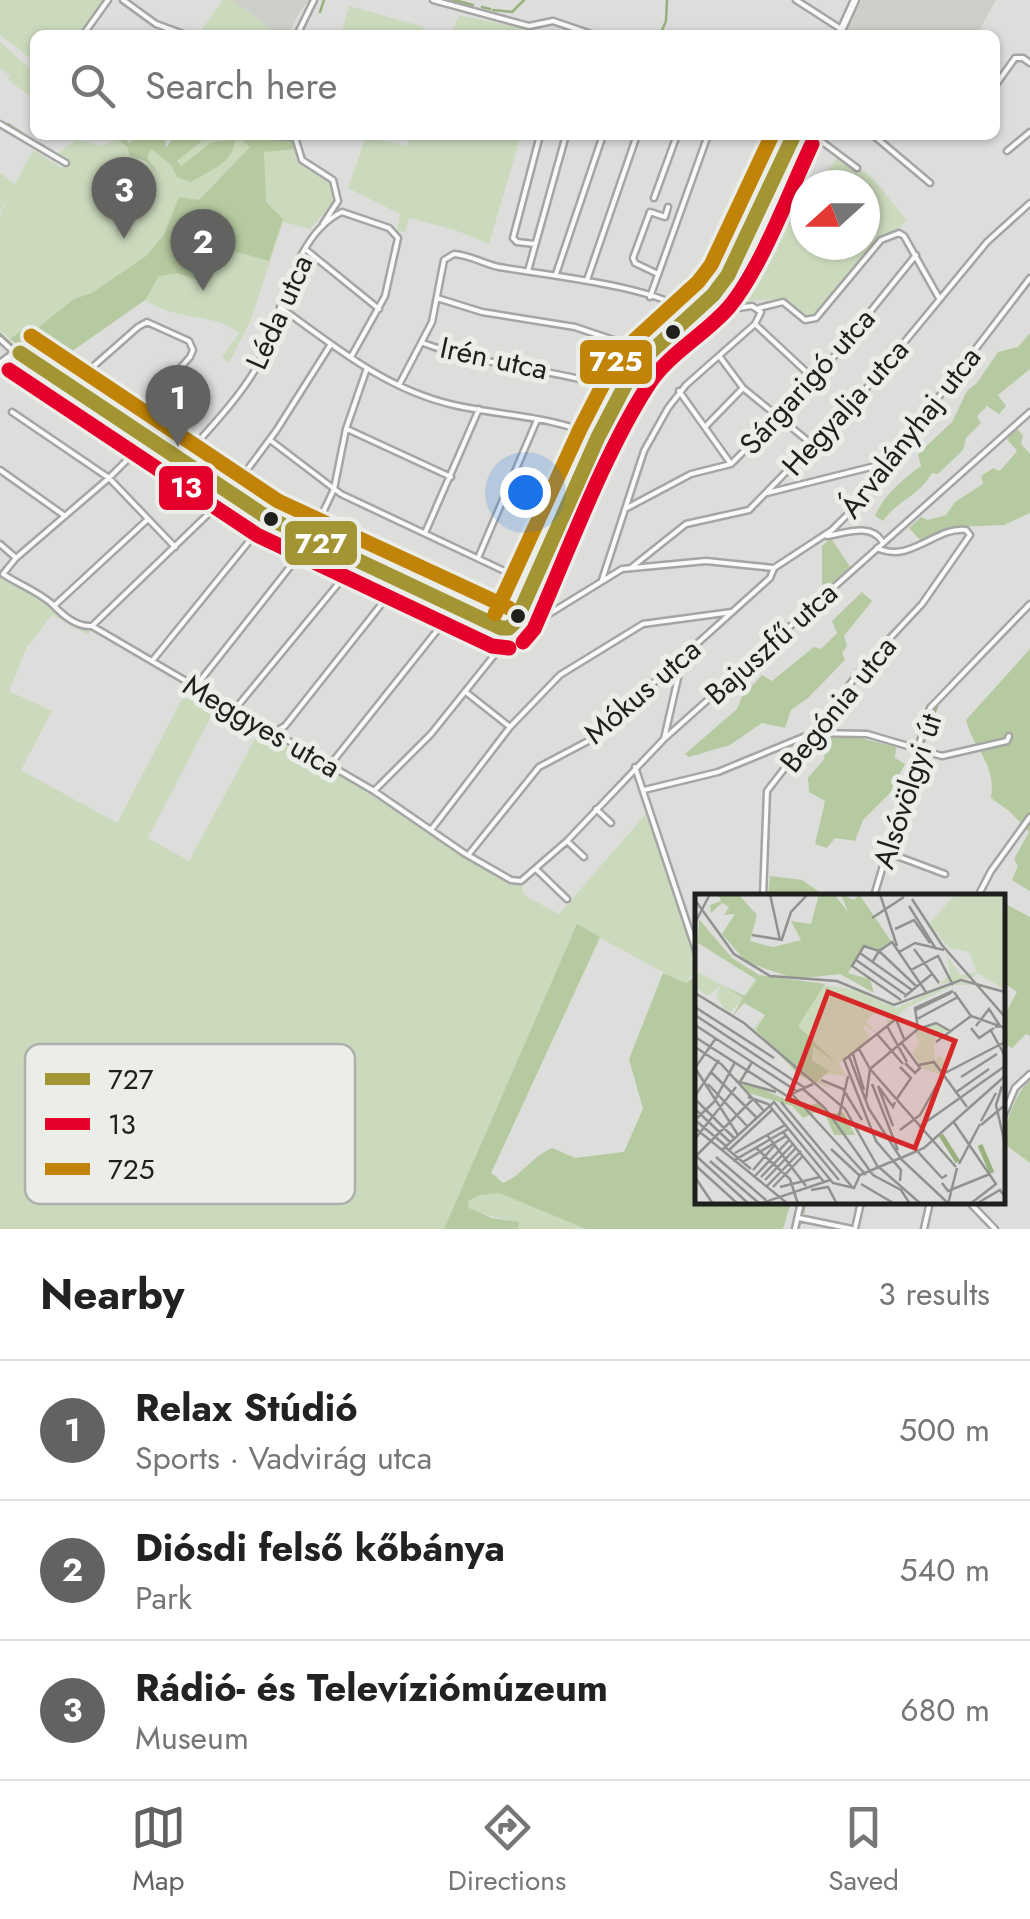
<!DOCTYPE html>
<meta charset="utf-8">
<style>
:root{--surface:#fff;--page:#f6f6f6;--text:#222;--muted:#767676;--line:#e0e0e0;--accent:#626260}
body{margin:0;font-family:Jost,sans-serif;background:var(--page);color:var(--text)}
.compass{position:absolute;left:790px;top:170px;width:90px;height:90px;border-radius:50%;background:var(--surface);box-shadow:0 2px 8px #0004;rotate:249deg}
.you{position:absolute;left:525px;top:492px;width:35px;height:35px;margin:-25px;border:8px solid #fff;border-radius:50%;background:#1a73e8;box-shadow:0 0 0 15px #1a73e833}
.badge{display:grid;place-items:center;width:65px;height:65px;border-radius:50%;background:var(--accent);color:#fff;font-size:32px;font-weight:700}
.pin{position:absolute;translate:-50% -82px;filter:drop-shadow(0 2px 5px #0008)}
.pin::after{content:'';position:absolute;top:52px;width:35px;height:30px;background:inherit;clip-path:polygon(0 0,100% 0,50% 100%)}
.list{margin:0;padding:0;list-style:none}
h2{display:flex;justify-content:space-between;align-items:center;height:130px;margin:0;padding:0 40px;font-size:42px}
h2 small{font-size:32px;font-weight:400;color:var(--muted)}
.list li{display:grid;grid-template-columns:65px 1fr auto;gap:30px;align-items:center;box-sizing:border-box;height:140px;padding:0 40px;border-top:2px solid var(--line)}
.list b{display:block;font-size:38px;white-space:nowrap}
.list p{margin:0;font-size:32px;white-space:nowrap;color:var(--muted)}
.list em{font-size:32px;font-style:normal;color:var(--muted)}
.icon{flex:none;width:55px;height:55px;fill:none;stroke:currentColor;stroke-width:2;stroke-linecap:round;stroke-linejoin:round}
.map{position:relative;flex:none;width:1030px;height:1229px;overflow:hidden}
.search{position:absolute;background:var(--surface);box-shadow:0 2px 8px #0004;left:30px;right:30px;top:30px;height:110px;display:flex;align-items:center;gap:25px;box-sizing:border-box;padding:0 35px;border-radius:15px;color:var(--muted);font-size:38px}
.sheet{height:550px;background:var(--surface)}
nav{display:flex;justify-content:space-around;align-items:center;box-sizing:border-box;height:140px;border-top:2px solid var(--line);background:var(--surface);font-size:28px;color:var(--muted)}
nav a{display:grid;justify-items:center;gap:5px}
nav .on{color:var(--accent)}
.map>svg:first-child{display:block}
</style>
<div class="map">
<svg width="1030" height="1229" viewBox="0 0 1030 1229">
<rect width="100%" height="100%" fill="#dddedc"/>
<path fill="#cdd0c9" d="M 231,0 L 309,0 L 299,13 L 289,33 L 292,35 L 278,35 Z
M 862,0 L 996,0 L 977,35 L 844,35 Z"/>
<path fill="#cbdabd" d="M 0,0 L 106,0 L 80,35 L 35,35 L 35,62 L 0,35 Z
M 223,0 L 231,0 L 278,35 L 198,35 Z
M 349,6 L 424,27 L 421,35 L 341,35 Z
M 459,15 L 545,33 L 451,35 Z
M 0,42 L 35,73 L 35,87 L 29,95 L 8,80 L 10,76 L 0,68 Z
M 180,135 L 261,135 L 265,139 L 296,142 L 301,162 C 344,189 345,191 310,229 L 283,222 L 250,322 L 229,363 L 222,357 L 239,333 C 213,312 178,322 145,300 L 48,368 L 45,322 L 29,334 L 23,328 L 10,339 L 0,330 L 0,215 L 10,195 L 0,212 L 0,173 L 15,184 L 33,150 L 62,168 L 67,161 L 58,153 L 76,140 L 103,146 L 118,139 L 128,148 L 129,155 L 151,165 L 146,158 L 151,149 L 171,164 Z
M 412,135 L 521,135 L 489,244 L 455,230 L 409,218 L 405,232 L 397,231 L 400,214 L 348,188 L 366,137 L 407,146 Z
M 841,153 L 874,179 L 906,220 L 900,228 L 881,238 L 816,318 C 801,318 800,308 788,302 C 773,294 730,306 713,309 L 704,307 L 730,280 L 777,179 L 805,192 L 805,245 L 865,245 L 865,185 L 817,185 Z
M 0,574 C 33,588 58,616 92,626 L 89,635 L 52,615 L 27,647 L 9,691 L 52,711 L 21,770 L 117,823 L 189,686 L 219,701 L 148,838 L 189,861 L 262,726 L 374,791 L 449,844 L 511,880 L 521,881 L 524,895 L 559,914 L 650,809 L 677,885 L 697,967 L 686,983 L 698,1202 L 791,1202 L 783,1229 L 514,1179 L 538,1156 L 552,1148 L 575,1158 L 624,1152 L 643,1109 L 685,984 L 600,938 L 491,1173 L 498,1177 L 499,1193 L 586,1229 L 518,1229 L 518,1222 L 478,1213 L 462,1229 L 0,1229 Z"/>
<path fill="#b6caa1" d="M 121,135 L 129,136 L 127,141 L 130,143 L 135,135 L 165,135 L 166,148 L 172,139 L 183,136 L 202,141 L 177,161 L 181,166 L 212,142 L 235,139 C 234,163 210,170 191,182 L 177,177 L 171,165 L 151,149 L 147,158 L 159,175 L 147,162 L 129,155 L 128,148 L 118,139 Z
M 254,136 L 293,139 L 297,149 L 264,152 L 266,202 L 283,219 L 269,261 L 227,249 L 212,277 L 206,283 L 177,273 L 159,276 L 145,300 L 48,368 L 10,339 L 24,328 L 30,334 L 74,299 L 92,293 L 146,256 L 164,235 L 179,197 L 199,200 L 250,147 L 243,141 Z
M 1030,333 L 1030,369 L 998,395 L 1006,406 L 999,414 L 987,406 L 977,416 L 981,423 L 966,438 L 963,450 L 938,474 L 932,473 C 917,498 899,499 883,521 L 875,516 C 883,496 903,479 921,466 L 918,454 L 952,422 L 967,391 L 977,383 L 998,352 L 1018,347 Z
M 1017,429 L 1023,435 L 1021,444 L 1030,454 L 1030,513 L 1004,525 L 954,527 L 922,542 L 909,528 L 921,517 L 928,520 L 946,515 L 955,502 L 983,484 L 981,476 L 993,468 L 1000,471 L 1017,451 L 1007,439 Z
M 831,538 L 851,568 L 822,591 L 822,546 Z
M 862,592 L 872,601 L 844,636 L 847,646 L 842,653 L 845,660 L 808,698 L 791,710 L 785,728 L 762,723 L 730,745 L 689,757 L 685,754 L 737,709 L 742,697 L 762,675 L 772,681 L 814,647 L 821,649 L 837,633 L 832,621 Z
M 1030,649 L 1030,891 L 1012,880 L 1018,866 L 1014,859 L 1029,832 L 1009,811 L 991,798 C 996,761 974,752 966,720 Z
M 827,738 L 860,738 L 896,747 L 895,758 L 905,764 L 890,793 L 863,820 L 855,841 L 835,838 L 827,848 L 815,844 L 825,801 L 809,792 L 808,778 L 824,759 Z
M 770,876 L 802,880 L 818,891 L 818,896 L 768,896 Z
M 1002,902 L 1030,917 L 1030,1036 L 1026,1034 L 1012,1048 L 1003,1043 L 1003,1018 L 1017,992 L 1003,982 Z
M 577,924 L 600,937 L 491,1173 L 503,1183 C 523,1175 532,1156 552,1148 L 575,1158 L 624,1152 L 643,1109 L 629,1059 L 663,973 L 686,983 L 697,974 L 698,1202 L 791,1202 L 783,1229 L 586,1229 L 499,1193 L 479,1195 L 468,1201 L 469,1208 L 492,1218 L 519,1222 L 518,1229 L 444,1229 Z
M 1030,1080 L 1030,1163 L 1002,1142 C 1006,1122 1015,1094 1030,1080 Z"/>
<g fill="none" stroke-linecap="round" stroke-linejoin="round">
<path stroke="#98b07d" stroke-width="2.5" d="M 453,0 L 456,1
M 458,1 L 473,5
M 482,7 L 490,9
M 493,10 L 512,12 L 524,0
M 320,12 L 324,0
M 80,35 L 105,0
M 660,35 L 666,21 L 667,0
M 8,124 L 38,144
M 0,334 L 12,345
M 0,359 L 8,353
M 922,747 L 938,703 L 1030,608
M 890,850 L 920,753
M 876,896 L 888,856
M 803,1212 L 805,1202
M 797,1229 L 800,1223"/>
<g stroke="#a5a6a4" stroke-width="9">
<path id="street" d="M 123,0 L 156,24 L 186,35
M 433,0 L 529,26 L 553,21 L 594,35
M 796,0 L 841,29
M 83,35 L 108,0
M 297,35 L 314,0
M 995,86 L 1015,58 L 1023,58 L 1030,63
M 0,124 L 66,163
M 266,135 L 295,137 L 302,160 L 333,180 L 338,201 L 323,224
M 813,135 L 857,168
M 873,135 L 930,183
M 1007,151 L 1030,132
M 654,198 L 677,135
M 535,244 L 517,242 L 513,238 L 540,135
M 305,249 L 379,309
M 528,271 L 566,135
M 556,274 L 603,135
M 658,274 L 635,263 L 633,258 L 650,212 L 665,217 L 668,207
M 587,280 L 637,135
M 650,297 L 708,135
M 437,298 L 482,312 L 575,327 L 649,352
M 280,307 C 335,347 387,390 454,405 C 502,416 552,416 598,437
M 759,308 L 783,302 L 805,320 L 816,318 L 881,240 L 899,233 L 904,236 L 939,298
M 755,324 L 815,380
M 0,339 L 15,353
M 423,343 C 487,367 556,369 622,390
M 720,357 L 743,388 L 813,445
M 399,385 L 432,322 L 444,260 L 454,254 C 470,255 484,264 499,267 C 545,275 657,286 691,314
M 71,386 L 138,327 L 147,322 L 189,341 L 193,350 L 190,357 L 130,425
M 679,391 L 731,464
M 12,412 L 109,478 L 175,547
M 706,426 L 743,388
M 347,429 L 451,477
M 149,438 L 109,478 L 16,558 L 3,574 C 18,584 39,592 52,604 C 62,614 75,627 92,626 L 374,791 L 464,853 L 511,880 L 521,881 L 567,841 L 664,739 L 1030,412
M 270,440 L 341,494 L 532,584
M 182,460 C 207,431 235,403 255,370 C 282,324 290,236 342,212 L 389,228 L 398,238 L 385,296 L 351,357
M 0,470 L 65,516
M 767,493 L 883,464
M 627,508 L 691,474 L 731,464 L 815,380 L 916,255
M 425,533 L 479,409
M 827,536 C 846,533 870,523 882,541
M 0,544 L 15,557
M 478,558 L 537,420
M 632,567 L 686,524 L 749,510 L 860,396 L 987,242 L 1030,203
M 602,580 L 644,451 L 668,408 L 686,385 L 755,324 L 761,312 L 752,306 L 709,312 L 700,309
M 55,605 L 147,520
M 92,626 L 230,493 L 276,431 L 331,344
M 152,661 L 268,518
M 196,686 L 308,544 L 334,489 L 346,429 L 366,371
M 467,693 L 510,727
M 236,708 L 357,561
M 276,731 L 285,726 L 399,582
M 664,739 L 683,656
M 330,765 L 455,608
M 635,767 L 698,956
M 644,790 L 718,772 L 813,733 L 867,734 L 942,756 L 1007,741 L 1009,736
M 374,791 L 431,734 L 508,638 L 509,628 L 521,628 L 536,622 L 622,569 L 706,561 L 773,568
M 596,809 L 611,823
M 431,830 L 510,727 L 560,675 L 643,624 L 732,612
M 567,841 L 584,857
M 886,852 L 945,874
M 469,854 L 539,767 L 590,740 L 770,578 L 774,568 L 832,530 L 852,510 L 1030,278
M 537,870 L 567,899
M 763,896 L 767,791 L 864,666 L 922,604 L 970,535 L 966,530 C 936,526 911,564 877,548
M 874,896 L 930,708 L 1030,604
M 978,896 L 991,871 L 1030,817
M 1002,1119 L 1015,1088 L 1030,1074
M 969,1202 L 995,1229
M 799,1218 L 852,1229
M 795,1229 L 801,1202
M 855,1229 L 861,1202
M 924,1229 L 930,1202"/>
</g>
<g stroke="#a5a6a4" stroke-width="11">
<path id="secondary" d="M 839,35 L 855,0
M 0,364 L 15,353 L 26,356 L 268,518 L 501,628 L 509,628 L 516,621 L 598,437 L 630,376 L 642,360 L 713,295 L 728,275 L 794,135"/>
</g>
<use href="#street" stroke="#fafafa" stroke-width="4"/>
<use href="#secondary" stroke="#fafafa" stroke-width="6"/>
<g stroke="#eaede8" stroke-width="22">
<path id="bus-1" d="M 20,353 L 268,518 L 501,628 L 509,628
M 509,628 L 516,621 L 598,437 L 630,376 L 642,360 L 713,295 L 728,275 L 794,135"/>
</g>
<g stroke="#eaede8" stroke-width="22">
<path id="bus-2" d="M 9,370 L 257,535 L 492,646 L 509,648
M 523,642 L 534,629 C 568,552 603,456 647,387 C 667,354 705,335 729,307 C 761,269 790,190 812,144"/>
</g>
<g stroke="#eaede8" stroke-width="22">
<path id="bus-3" d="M 31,336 L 278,501 L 509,608
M 495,614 L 580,429 L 613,365 L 627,347 L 698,282 L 711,265 L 772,135"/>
</g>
<use href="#bus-1" stroke="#a39434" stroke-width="15"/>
<use href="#bus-2" stroke="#e4002b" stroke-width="15"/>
<use href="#bus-3" stroke="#c18408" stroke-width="15"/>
</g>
<g fill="#1f201e" stroke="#eaede8" stroke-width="4">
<circle cx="673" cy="332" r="9"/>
<circle cx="271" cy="519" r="9"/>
<circle cx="518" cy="616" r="9"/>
</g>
<g text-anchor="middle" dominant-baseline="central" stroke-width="10" stroke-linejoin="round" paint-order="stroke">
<g font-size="30" fill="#1f201e" stroke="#eaede8">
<text transform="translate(279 312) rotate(-66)">Léda utca</text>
<text transform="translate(494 358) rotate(12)">Irén utca</text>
<text transform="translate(807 381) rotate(-48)">Sárgarigó utca</text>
<text transform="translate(845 407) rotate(-48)">Hegyalja utca</text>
<text transform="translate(910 432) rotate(-52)">Árvalányhaj utca</text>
<text transform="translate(771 643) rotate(-42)">Bajuszfű utca</text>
<text transform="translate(642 691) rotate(-41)">Mókus utca</text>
<text transform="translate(838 704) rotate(-51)">Begónia utca</text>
<text transform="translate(262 726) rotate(30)">Meggyes utca</text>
<text transform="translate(907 791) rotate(-72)">Alsóvölgyi út</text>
</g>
</g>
<g transform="translate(695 894)">
<rect width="310" height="310" fill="#dddedc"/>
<path d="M 261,0 L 310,0 L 310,96 L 283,79 L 276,84 L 243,91 L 255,81 L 252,61 L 265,81 L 282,78 L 274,58 L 254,54 L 234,29 ZM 0,77 L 29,92 L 48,104 L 62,82 L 115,96 L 114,89 L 124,88 L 120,102 L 130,91 L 160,96 L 201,114 L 259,89 L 277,88 L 291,91 L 259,91 L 213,113 L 192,132 L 192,124 L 180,119 L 171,127 L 182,140 L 167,130 L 175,145 L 144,169 L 151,182 L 131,180 L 119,190 L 57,136 L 71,120 L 48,106 L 33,120 L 21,102 L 26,92 L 12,102 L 0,93 ZM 239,130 L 254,137 L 241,141 L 239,155 L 240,167 L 245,161 L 252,171 L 247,181 L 227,174 L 217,158 L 224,150 L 220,138 Z" fill="#cbdabd"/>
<path d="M 23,0 L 43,0 L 62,21 L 55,47 L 78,53 L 106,46 L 96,27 L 116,30 L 124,0 L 139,0 L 153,18 L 146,0 L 159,6 L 164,0 L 196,47 L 184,57 L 169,53 L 153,79 L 175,85 L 179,99 L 145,80 L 101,85 L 51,68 L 27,40 L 40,20 L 29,21 L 34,13 L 27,9 L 16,19 L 15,11 L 26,7 ZM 4,25 L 37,64 L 64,81 L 130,90 L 103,132 L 142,170 L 118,152 L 117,166 L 134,177 L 123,187 L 138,195 L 104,181 L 61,136 L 70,121 L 49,109 L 37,123 L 48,104 L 29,92 L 50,102 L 62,86 L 3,49 ZM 40,184 L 109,213 L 123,209 L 134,220 L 148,218 L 160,241 L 139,241 L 128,215 L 108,224 L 97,212 L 54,199 Z" fill="#b6caa1"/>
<path fill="none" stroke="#98b07d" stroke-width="5" d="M 246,241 L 263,268M 285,251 L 297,279"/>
<path fill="none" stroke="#919290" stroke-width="2.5" d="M 75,0 L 85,46M 185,0 L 202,52M 217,5 L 247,51 L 310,123M 0,6 L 39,60 L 75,82 L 142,87 L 199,111 L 266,86 L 310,98M 214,12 L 241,55M 177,24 L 209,3M 0,29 L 15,0M 200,35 L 219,26 L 235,49M 57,41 L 88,46M 87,45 L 96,18 L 113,0M 219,55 L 244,89M 204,58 L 220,49 L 249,56M 165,59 L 217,96M 161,66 L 211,101M 178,67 L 184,57 L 221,92M 216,76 L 243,62 L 258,91M 259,98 L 276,122 L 310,134M 0,99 L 49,129 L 150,215 L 184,275M 209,103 L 237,80M 206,106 L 157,72 L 169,52 L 184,57 L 197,48 L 231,98M 0,113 L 79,164M 219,117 L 256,99M 0,121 L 110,194M 222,125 L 263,103M 0,131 L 103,198M 192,132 L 212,168M 281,132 L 294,115 L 305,132 L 300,133M 276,134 L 284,144 L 299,134M 223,135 L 241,129 L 255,137M 295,135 L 310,162M 182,140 L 208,170M 0,143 L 92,202 L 118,190M 206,148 L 225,174 L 220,179 L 210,169M 241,148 L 276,122M 0,153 L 26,170 L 69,217M 164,155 L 175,175 L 171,205M 158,160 L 169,196M 154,162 L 174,215 L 205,263M 57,168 L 45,188 L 81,198M 224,171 L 239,168 L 272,213M 0,174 L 43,241M 0,174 L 21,144M 175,175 L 261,273M 175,175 L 223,135 L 220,114 L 258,97M 16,178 L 61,223M 250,179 L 310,148M 266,183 L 302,160M 126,186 L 148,195 L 167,226M 13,190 L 52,232M 177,190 L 203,256M 183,192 L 198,232M 183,192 L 198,213 L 200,208M 307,192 L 301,211 L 310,250M 108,195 L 130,214 L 178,281 L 206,296 L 215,310M 260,199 L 294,175M 97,200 L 171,281M 0,202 L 24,166M 53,203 L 73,210 L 138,289 L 159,294 L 165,281 L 205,264 L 254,310M 0,205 L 39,244M 201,206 L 216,184 L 205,173M 86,208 L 158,294M 0,215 L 35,248M 144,222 L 153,182M 0,226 L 19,208 L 40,168M 0,226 L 31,252M 258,227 L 301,290 L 275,310M 286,227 L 301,199M 286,231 L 310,211M 224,233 L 310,172M 0,234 L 93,310M 205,236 L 225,221 L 248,180M 88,238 L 129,288M 72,241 L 111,292M 0,245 L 41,193M 30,253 L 56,275M 61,254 L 95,285 L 103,310M 136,255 L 164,281M 27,256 L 79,208 L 144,286M 34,256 L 77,216M 223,258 L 247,284 L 252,281M 40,259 L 90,231M 0,261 L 54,310M 0,263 L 58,205M 21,263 L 71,306M 206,264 L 229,254 L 310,182M 15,267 L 65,310M 38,267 L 93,235M 48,268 L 91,242M 264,270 L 285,230M 0,271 L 43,310M 185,274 L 226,310M 58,276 L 79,252M 60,282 L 94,246M 0,283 L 18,310M 66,283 L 98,250M 70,286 L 101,254M 205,287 L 206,276 L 181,247 L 149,166 L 201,125 L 209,145M 247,289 L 253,297 L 295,280M 166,290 L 200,310M 72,292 L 106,257M 78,293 L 107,263M 85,293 L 125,283M 116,296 L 133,293 L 142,310M 64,310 L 135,286M 253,310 L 262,274M 281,310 L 305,296 L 310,303"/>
<path fill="#d62828" fill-opacity="0.15" stroke="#d62828" stroke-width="5" d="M 133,98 L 260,147 L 220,254 L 93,205 Z"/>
<rect width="310" height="310" fill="none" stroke="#1f201e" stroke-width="5"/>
</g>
<rect x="25" y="1044" width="330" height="160" rx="15" fill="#eaede8" stroke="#adb0ab" stroke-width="2.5"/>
<rect x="45" y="1073" width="45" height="12" fill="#a39434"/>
<rect x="45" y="1118" width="45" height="12" fill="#e4002b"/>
<rect x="45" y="1163" width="45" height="12" fill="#c18408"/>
<g font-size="28" fill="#1f201e">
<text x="108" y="1089">727</text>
<text x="108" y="1134">13</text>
<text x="108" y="1179">725</text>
</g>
<g stroke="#eaede8" stroke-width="4">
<rect x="578" y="338" width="76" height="48" rx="10" fill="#c18408"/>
<rect x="157" y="464" width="58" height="48" rx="10" fill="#e4002b"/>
<rect x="283" y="519" width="76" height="48" rx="10" fill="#a39434"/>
</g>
<g font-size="28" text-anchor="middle" font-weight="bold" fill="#fff">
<text x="616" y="371">725</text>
<text x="186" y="497">13</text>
<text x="321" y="553">727</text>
</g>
</svg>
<svg class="compass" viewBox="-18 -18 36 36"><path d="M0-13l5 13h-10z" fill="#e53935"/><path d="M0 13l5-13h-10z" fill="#767676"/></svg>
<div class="you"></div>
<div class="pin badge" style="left:178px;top:447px">1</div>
<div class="pin badge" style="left:203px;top:291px">2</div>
<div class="pin badge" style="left:124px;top:239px">3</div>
<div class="search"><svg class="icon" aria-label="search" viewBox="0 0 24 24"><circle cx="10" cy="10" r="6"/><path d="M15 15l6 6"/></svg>Search here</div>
</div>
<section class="sheet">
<h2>Nearby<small>3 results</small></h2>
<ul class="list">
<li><span class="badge">1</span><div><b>Relax Stúdió</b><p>Sports · Vadvirág utca</p></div><em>500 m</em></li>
<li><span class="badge">2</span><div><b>Diósdi felső kőbánya</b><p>Park</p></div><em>540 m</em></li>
<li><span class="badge">3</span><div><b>Rádió- és Televíziómúzeum</b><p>Museum</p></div><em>680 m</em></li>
</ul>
</section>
<nav>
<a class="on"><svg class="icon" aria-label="map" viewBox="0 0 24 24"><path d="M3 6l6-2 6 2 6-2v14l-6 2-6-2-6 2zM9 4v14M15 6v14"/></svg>Map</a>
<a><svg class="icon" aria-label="directions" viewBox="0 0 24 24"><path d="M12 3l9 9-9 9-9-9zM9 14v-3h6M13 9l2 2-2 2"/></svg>Directions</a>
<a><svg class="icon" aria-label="saved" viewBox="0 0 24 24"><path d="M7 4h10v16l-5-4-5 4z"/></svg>Saved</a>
</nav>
